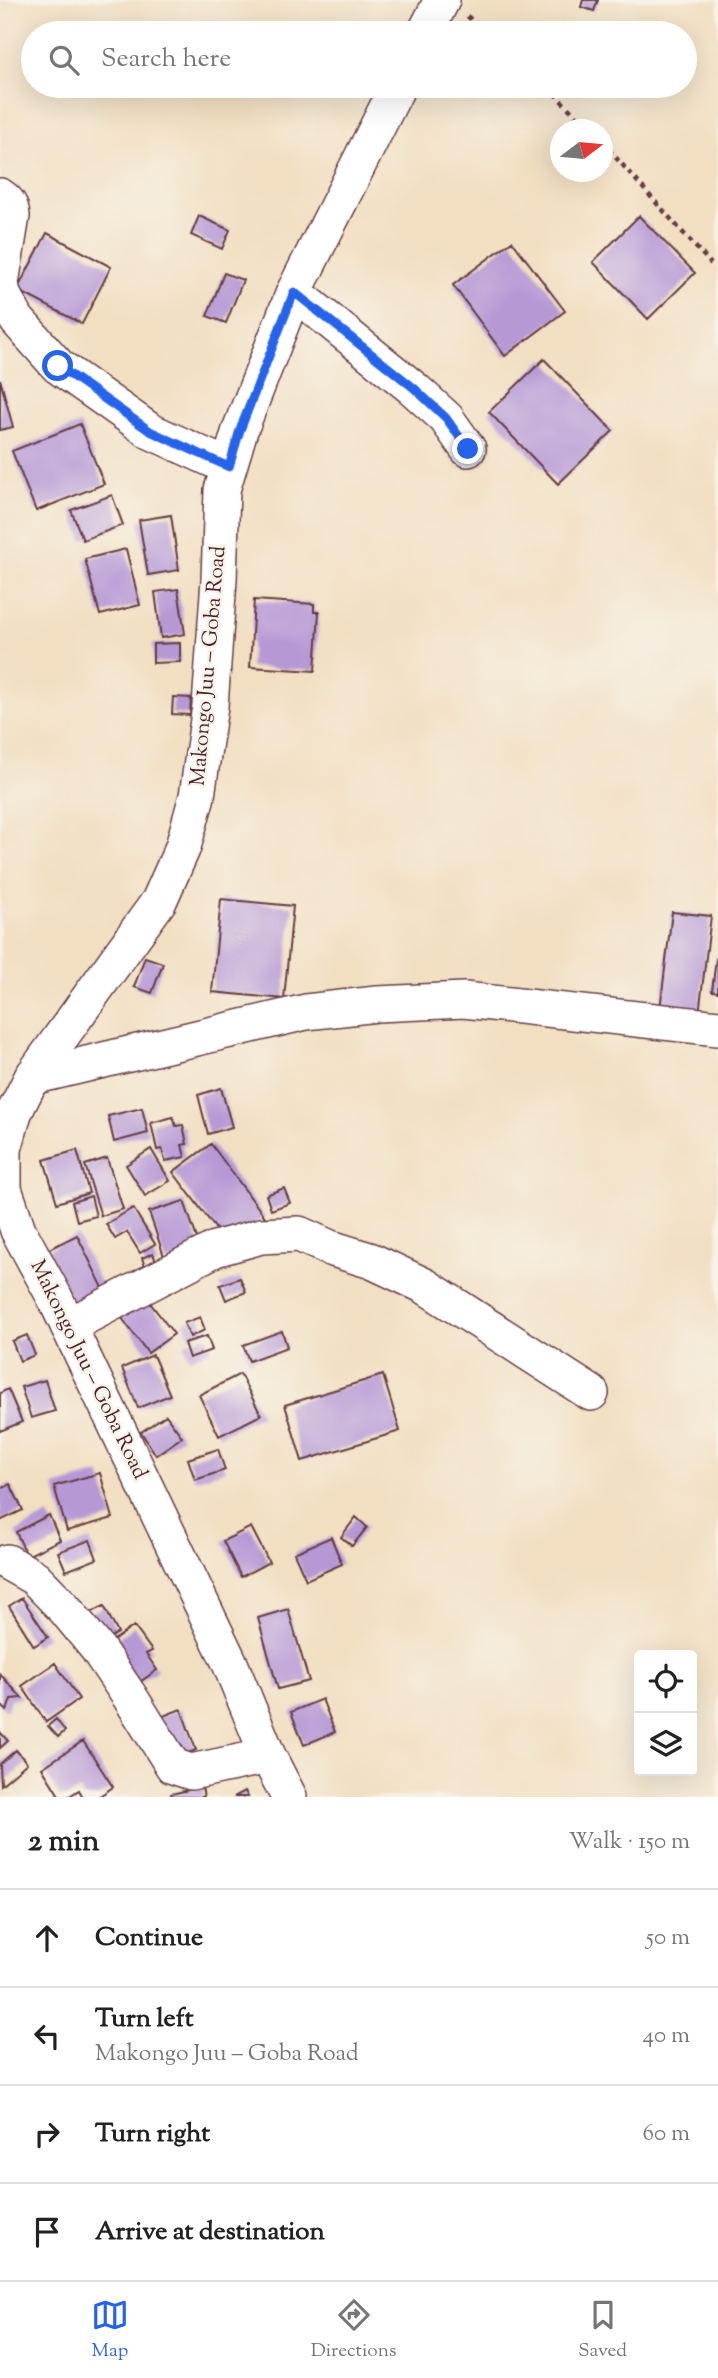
<!DOCTYPE html>
<meta charset="utf-8">
<style>
:root{--surface:#fff;--page:#f2f2f2;--text:#222;--muted:#767676;--line:#e0e0e0;--accent:#2563eb}
body{margin:0;font-family:"Sorts Mill Goudy",serif;background:var(--page);color:var(--text)}
.controls{position:absolute;right:21px;bottom:21px;display:grid;overflow:hidden;border-radius:7px;box-shadow:0 7px 28px #0002}
.controls button{width:63px;height:63px;display:grid;place-items:center;padding:0;border:0;border-bottom:2px solid var(--line);background:var(--surface);color:var(--text);font:35px sans-serif}
.compass{position:absolute;left:550px;top:119px;width:63px;height:63px;border-radius:50%;background:var(--surface);box-shadow:0 7px 28px #0002;rotate:74deg}
.stop{position:absolute;width:21px;height:21px;margin:-16px;border:5px solid #2563eb;border-radius:50%;background:#fff}
.stop.end{background:#2563eb;border-color:#fff;box-shadow:0 2px 7px #0008}
.list{margin:0;padding:0;list-style:none}
h2{display:flex;justify-content:space-between;align-items:center;height:91px;margin:0;padding:0 28px;font-size:30px}
h2 small{font-size:23px;font-weight:400;color:var(--muted)}
.list li{display:grid;grid-template-columns:46px 1fr auto;gap:21px;align-items:center;box-sizing:border-box;height:98px;padding:0 28px;border-top:2px solid var(--line)}
.list b{display:block;font-size:26px;white-space:nowrap}
.list p{margin:0;font-size:23px;white-space:nowrap;color:var(--muted)}
.list em{font-size:23px;font-style:normal;color:var(--muted)}
.icon{flex:none;width:38px;height:38px;fill:none;stroke:currentColor;stroke-width:2;stroke-linecap:round;stroke-linejoin:round}
.map{position:relative;flex:none;width:718px;height:1797px;overflow:hidden}
.search{position:absolute;background:var(--surface);box-shadow:0 7px 28px #0002;left:21px;right:21px;top:21px;height:77px;display:flex;align-items:center;gap:18px;box-sizing:border-box;padding:0 24px;border-radius:38px;color:var(--muted);font-size:26px}
.sheet{height:483px;background:var(--surface)}
nav{display:flex;justify-content:space-around;align-items:center;box-sizing:border-box;height:98px;border-top:2px solid var(--line);background:var(--surface);font-size:19px;color:var(--muted)}
nav a{display:grid;justify-items:center;gap:4px}
nav .on{color:var(--accent)}
.map>svg:first-child{display:block}
</style>
<div class="map">
<svg width="718" height="1797" viewBox="0 0 718 1797">
<rect width="100%" height="100%" fill="#f7f3e8"/>
<filter id="ink" filterUnits="userSpaceOnUse"><feTurbulence type="fractalNoise" baseFrequency=".0143" numOctaves="2"/><feDisplacementMap in="SourceGraphic" scale="14" xChannelSelector="R" yChannelSelector="G"/><feConvolveMatrix kernelMatrix="1 2 1 2 8 2 1 2 1" color-interpolation-filters="sRGB"/></filter>
<filter id="wash" filterUnits="userSpaceOnUse"><feTurbulence type="fractalNoise" baseFrequency=".00686" numOctaves="4" result="noise"/><feDisplacementMap in="SourceGraphic" scale="28" xChannelSelector="R" yChannelSelector="G"/><feGaussianBlur stdDeviation="1.57" result="paint"/><feColorMatrix in="noise" values="0 0 0 0 0 0 0 0 0 0 0 0 0 0 0 0 0 1.4 0 .05"/><feComposite in="paint" operator="in"/></filter>
<g filter="url(#wash)">
<rect width="100%" height="100%" fill="#f2dfc2"/>
<g id="blocks">
<path fill="#b698d5" d="M 583,0 L 598,0 L 594,11 L 581,7 Z
M 199,216 L 230,230 L 222,249 L 191,235 Z
M 639,216 L 695,273 L 648,319 L 593,262 Z
M 47,233 L 111,267 L 82,324 L 17,290 Z
M 512,241 L 565,311 L 505,356 L 453,285 Z
M 224,273 L 243,280 L 226,323 L 207,316 Z
M 544,359 L 613,431 L 558,484 L 489,412 Z
M 0,379 L 13,427 L 0,430 Z
M 80,424 L 104,484 L 36,511 L 12,451 Z
M 112,495 L 123,525 L 83,540 L 71,510 Z
M 171,515 L 179,570 L 148,575 L 139,520 Z
M 126,549 L 140,605 L 100,615 L 85,559 Z
M 178,589 L 185,634 L 161,638 L 155,592 Z
M 254,600 L 314,604 L 314,612 L 319,612 L 315,671 L 250,667 Z
M 180,643 L 180,662 L 153,663 L 153,644 Z
M 173,697 L 191,698 L 190,715 L 172,714 Z
M 221,899 L 293,906 L 284,999 L 212,992 Z
M 672,912 L 711,916 L 699,1014 L 660,1009 Z
M 145,957 L 163,963 L 152,993 L 134,987 Z
M 716,959 L 718,960 L 718,992 L 712,991 Z
M 221,1088 L 232,1127 L 208,1134 L 198,1095 Z
M 142,1108 L 148,1133 L 114,1142 L 108,1116 Z
M 173,1117 L 176,1126 L 183,1125 L 187,1144 L 182,1145 L 185,1157 L 165,1161 L 162,1149 L 157,1150 L 151,1123 Z
M 211,1144 L 265,1217 L 228,1245 L 173,1172 Z
M 151,1149 L 170,1181 L 145,1196 L 126,1165 Z
M 77,1150 L 89,1193 L 57,1203 L 44,1160 Z
M 107,1158 L 123,1209 L 101,1216 L 85,1165 Z
M 284,1188 L 290,1203 L 271,1210 L 266,1195 Z
M 91,1196 L 96,1216 L 77,1221 L 72,1202 Z
M 184,1201 L 201,1250 L 166,1262 L 149,1212 Z
M 133,1208 L 155,1244 L 140,1253 L 127,1232 L 115,1239 L 106,1224 Z
M 77,1235 L 107,1296 L 77,1311 L 47,1250 Z
M 153,1253 L 157,1265 L 146,1269 L 142,1258 Z
M 240,1278 L 246,1292 L 226,1300 L 220,1285 Z
M 144,1295 L 174,1334 L 148,1353 L 119,1314 Z
M 200,1317 L 205,1330 L 190,1337 L 184,1323 Z
M 282,1331 L 287,1347 L 249,1361 L 243,1345 Z
M 27,1335 L 35,1355 L 20,1361 L 12,1341 Z
M 207,1336 L 212,1350 L 189,1358 L 184,1343 Z
M 153,1355 L 170,1395 L 138,1408 L 122,1368 Z
M 240,1374 L 261,1415 L 219,1436 L 199,1395 Z
M 383,1375 L 400,1431 L 302,1461 L 285,1405 Z
M 45,1380 L 55,1411 L 31,1418 L 21,1387 Z
M 8,1389 L 22,1422 L 0,1431 L 0,1393 Z
M 166,1415 L 182,1437 L 156,1455 L 141,1432 Z
M 218,1449 L 225,1470 L 195,1480 L 188,1459 Z
M 100,1473 L 113,1518 L 67,1531 L 54,1486 Z
M 10,1484 L 23,1510 L 0,1521 L 0,1489 Z
M 49,1515 L 60,1540 L 27,1556 L 16,1532 Z
M 356,1517 L 367,1527 L 352,1546 L 341,1537 Z
M 251,1527 L 269,1562 L 241,1577 L 223,1541 Z
M 331,1537 L 342,1564 L 306,1580 L 294,1553 Z
M 90,1540 L 97,1559 L 66,1571 L 58,1552 Z
M 22,1598 L 48,1637 L 34,1646 L 9,1606 Z
M 104,1606 L 118,1633 L 97,1644 L 84,1616 Z
M 288,1609 L 309,1681 L 278,1689 L 258,1618 Z
M 134,1626 L 152,1651 L 146,1654 L 157,1670 L 134,1686 L 113,1641 Z
M 55,1663 L 79,1699 L 46,1722 L 22,1686 Z
M 0,1674 L 22,1698 L 11,1699 L 7,1711 L 0,1704 Z
M 322,1699 L 335,1732 L 304,1745 L 291,1712 Z
M 181,1709 L 196,1750 L 173,1759 L 158,1718 Z
M 56,1719 L 65,1731 L 58,1737 L 48,1726 Z
M 0,1732 L 8,1741 L 0,1748 Z
M 83,1741 L 113,1787 L 98,1797 L 83,1797 L 79,1790 L 68,1797 L 60,1797 L 42,1768 Z
M 16,1750 L 27,1763 L 1,1785 L 0,1764 Z
M 202,1787 L 204,1797 L 172,1797 L 171,1794 Z
M 245,1791 L 248,1797 L 234,1797 Z"/>
</g>
</g>
<g filter="url(#ink)">
<use href="#blocks" fill-opacity="0" stroke="#633c42" stroke-width="2"/>
<g fill="none" stroke-linecap="round" stroke-linejoin="round">
<g stroke="#633c42" stroke-width="38">
<path id="minor" d="M 425,33 L 442,0
M 0,196 C 8,201 11,206 12,216 L 1,283 L 3,295 L 17,320 L 58,366 L 150,431 L 229,467
M 294,292 L 414,389 L 446,418 L 468,449
M 32,1077 L 306,1012 L 377,1004 L 464,1000 L 718,1028
M 68,1326 L 215,1249 L 261,1236 L 299,1234 L 330,1248 L 372,1261 L 425,1286 L 591,1393
M 7,1562 L 35,1578 L 65,1609 L 97,1648 L 130,1697 L 173,1766 L 191,1772 L 268,1756
M 289,1797 L 268,1756 L 229,1661 L 54,1296 L 18,1230 L 4,1189 L 4,1149 L 14,1113 L 32,1077 L 159,901 L 183,847 L 197,796 L 210,706 L 219,580 L 222,490 L 240,430 L 294,292 L 398,86"/>
</g>
<path stroke="#633c42" stroke-width="4.5" stroke-dasharray="5 5" stroke-linecap="butt" d="M 467,16 L 488,33
M 547,86 L 590,130
M 602,142 L 711,264"/>
<use href="#minor" stroke="#fff" stroke-width="35"/>
</g>
</g>
<g fill="none" stroke-linecap="round" stroke-linejoin="round" filter="url(#ink)">
<path stroke="#2563eb" stroke-width="9" d="M 58,366 L 150,431 L 229,467 L 240,430 L 294,292 L 414,388 L 446,418 L 468,449"/>
</g>
<g text-anchor="middle" dominant-baseline="central" stroke-width="5" stroke-linejoin="round" paint-order="stroke">
<g font-size="21" fill="#4a1f2b" stroke="#f7f3e8">
<text transform="translate(209 666) rotate(-85)">Makongo Juu – Goba Road</text>
<text transform="translate(88 1370) rotate(64)">Makongo Juu – Goba Road</text>
</g>
</g>
</svg>
<div class="controls">
<button><svg class="icon" aria-label="locate" viewBox="0 0 24 24"><circle cx="12" cy="12" r="6"/><path d="M12 2v4M12 18v4M2 12h4M18 12h4"/></svg></button>
<button><svg class="icon" aria-label="layers" viewBox="0 0 24 24"><path d="M12 4l9 5-9 5-9-5zM3 14l9 5 9-5"/></svg></button>
</div>
<svg class="compass" viewBox="-18 -18 36 36"><path d="M0-13l5 13h-10z" fill="#e53935"/><path d="M0 13l5-13h-10z" fill="#767676"/></svg>
<div class="stop" style="left:58px;top:366px"></div>
<div class="stop end" style="left:468px;top:449px"></div>
<div class="search"><svg class="icon" aria-label="search" viewBox="0 0 24 24"><circle cx="10" cy="10" r="6"/><path d="M15 15l6 6"/></svg>Search here</div>
</div>
<section class="sheet">
<h2>2 min<small>Walk · 150 m</small></h2>
<ul class="list">
<li><svg class="icon" aria-label="ahead" viewBox="0 0 24 24"><path d="M12 20V5M6 11l6-6 6 6"/></svg><div><b>Continue</b></div><em>50 m</em></li>
<li><svg class="icon" aria-label="left" viewBox="0 0 24 24"><path d="M17 20v-9H6M10 6l-5 5 5 5"/></svg><div><b>Turn left</b><p>Makongo Juu – Goba Road</p></div><em>40 m</em></li>
<li><svg class="icon" aria-label="right" viewBox="0 0 24 24"><path d="M7 20v-9h11M14 6l5 5-5 5"/></svg><div><b>Turn right</b></div><em>60 m</em></li>
<li><svg class="icon" aria-label="arrive" viewBox="0 0 24 24"><path d="M6 21V4h12l-3 4 3 4H6"/></svg><div><b>Arrive at destination</b></div></li>
</ul>
</section>
<nav>
<a class="on"><svg class="icon" aria-label="map" viewBox="0 0 24 24"><path d="M3 6l6-2 6 2 6-2v14l-6 2-6-2-6 2zM9 4v14M15 6v14"/></svg>Map</a>
<a><svg class="icon" aria-label="directions" viewBox="0 0 24 24"><path d="M12 3l9 9-9 9-9-9zM9 14v-3h6M13 9l2 2-2 2"/></svg>Directions</a>
<a><svg class="icon" aria-label="saved" viewBox="0 0 24 24"><path d="M7 4h10v16l-5-4-5 4z"/></svg>Saved</a>
</nav>
